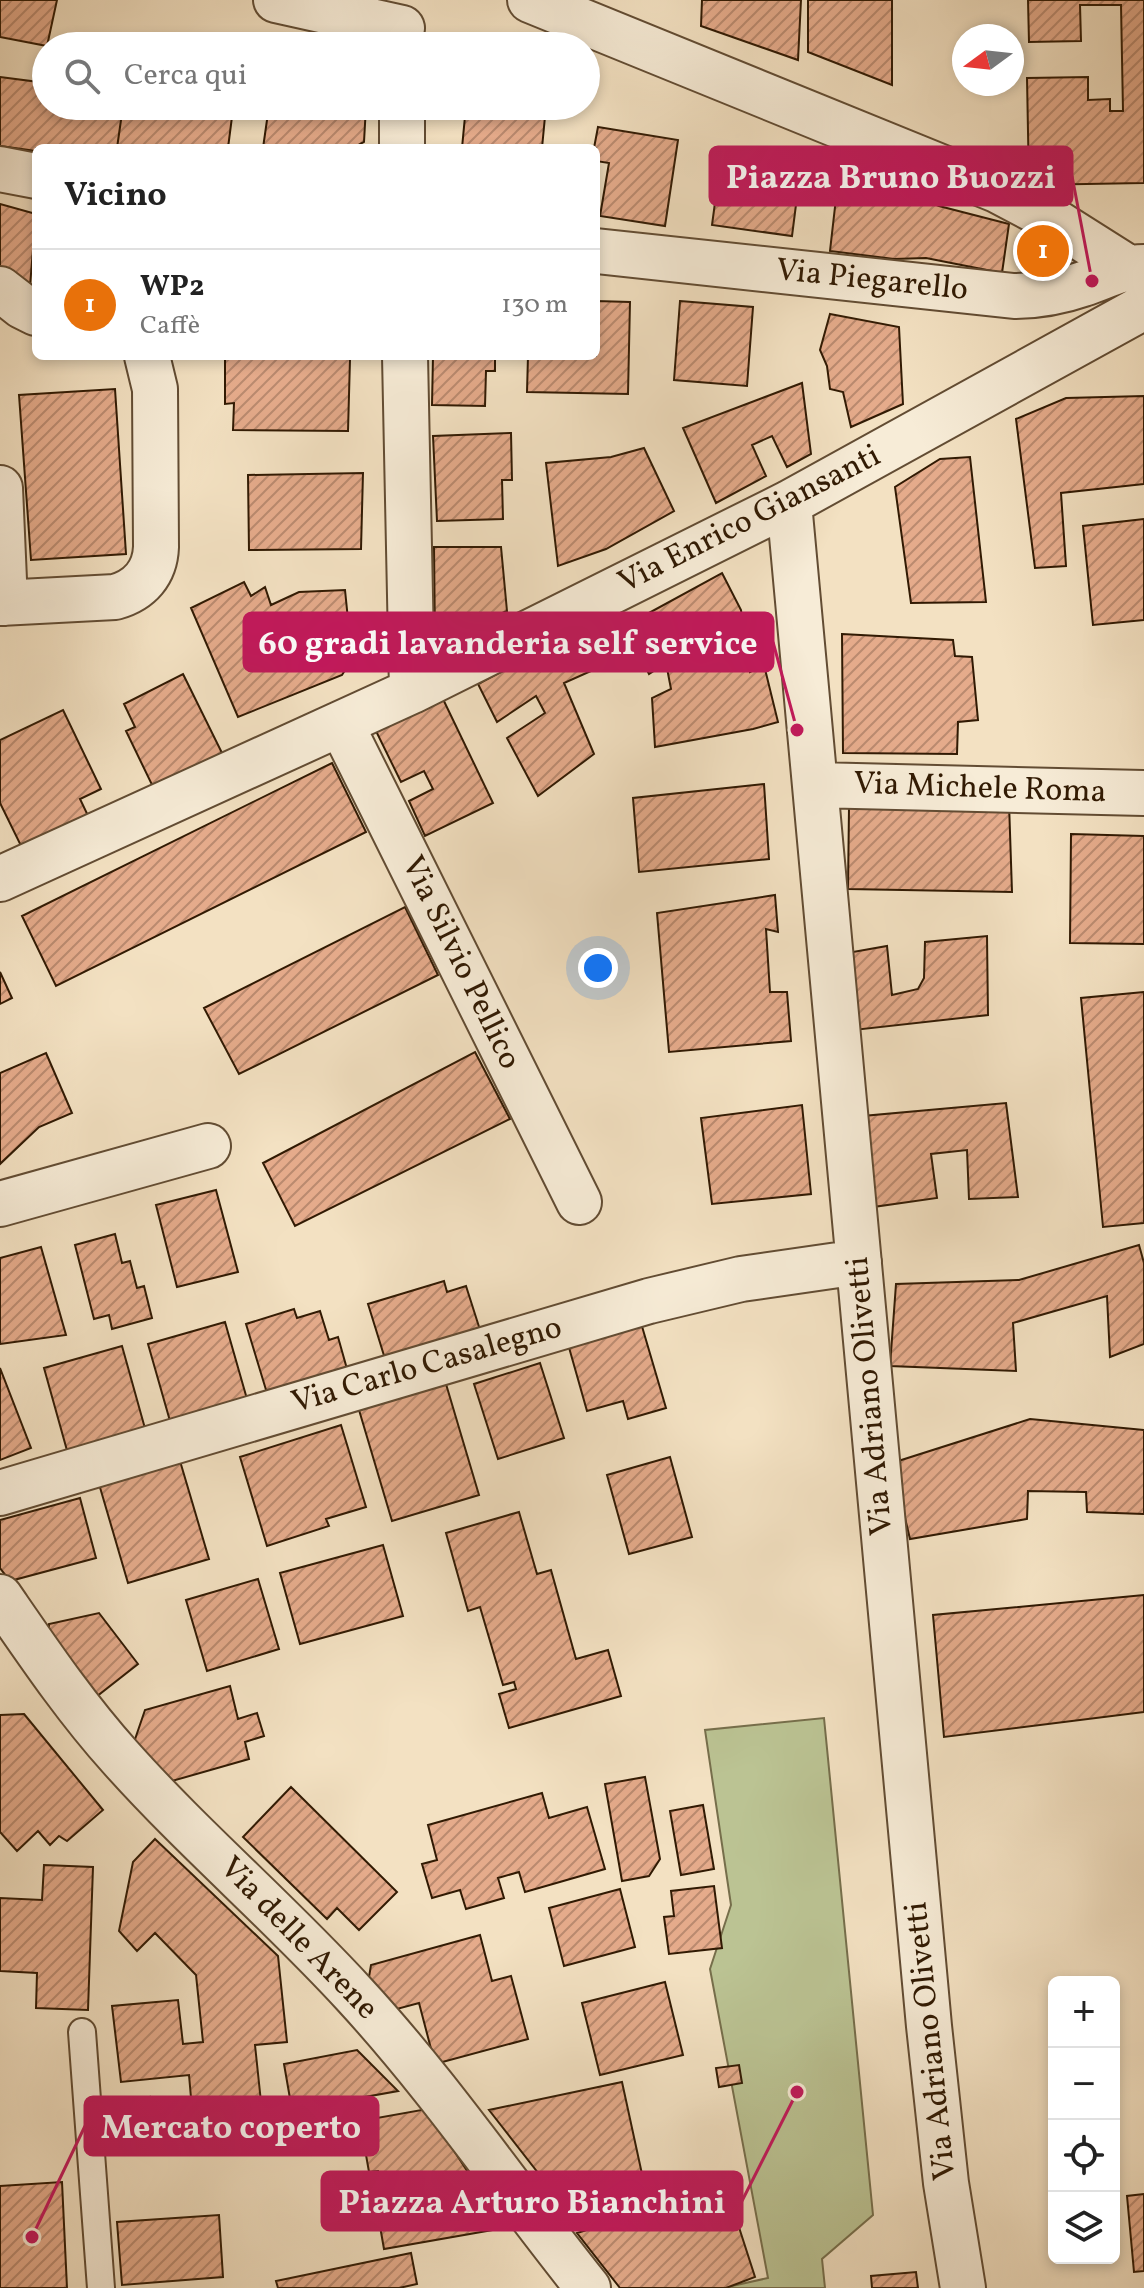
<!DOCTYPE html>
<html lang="it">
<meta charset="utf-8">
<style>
:root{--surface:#fff;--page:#f2f2f2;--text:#222;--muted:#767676;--line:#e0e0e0;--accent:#1a73e8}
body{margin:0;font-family:Vollkorn,serif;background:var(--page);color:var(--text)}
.controls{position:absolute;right:24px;bottom:24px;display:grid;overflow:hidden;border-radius:12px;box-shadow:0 4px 12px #0003}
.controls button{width:72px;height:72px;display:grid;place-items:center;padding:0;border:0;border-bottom:2px solid var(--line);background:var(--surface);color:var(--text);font:40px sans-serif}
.compass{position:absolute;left:952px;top:24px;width:72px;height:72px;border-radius:50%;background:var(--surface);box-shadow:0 4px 12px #0003;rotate:255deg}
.you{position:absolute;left:598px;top:968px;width:28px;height:28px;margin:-20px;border:6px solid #fff;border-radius:50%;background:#1a73e8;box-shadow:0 0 0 12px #1a73e833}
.badge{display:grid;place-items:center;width:52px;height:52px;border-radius:50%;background:var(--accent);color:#fff;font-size:26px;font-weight:700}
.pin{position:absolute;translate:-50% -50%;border:4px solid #fff;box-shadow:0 2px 8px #0006}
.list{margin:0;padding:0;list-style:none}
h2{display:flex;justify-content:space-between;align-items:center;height:104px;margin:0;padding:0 32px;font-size:34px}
h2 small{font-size:26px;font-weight:400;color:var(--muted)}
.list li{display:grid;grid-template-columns:52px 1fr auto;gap:24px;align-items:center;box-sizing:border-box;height:112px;padding:0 32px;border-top:2px solid var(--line)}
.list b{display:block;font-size:30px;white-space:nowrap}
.list p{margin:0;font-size:26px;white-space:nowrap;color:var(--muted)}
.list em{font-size:26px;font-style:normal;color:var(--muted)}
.icon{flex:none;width:44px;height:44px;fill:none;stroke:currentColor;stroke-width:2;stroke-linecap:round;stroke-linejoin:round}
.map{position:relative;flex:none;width:1144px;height:2288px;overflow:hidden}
.search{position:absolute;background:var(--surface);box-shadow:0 4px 12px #0003;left:32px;top:32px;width:568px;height:88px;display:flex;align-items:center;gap:20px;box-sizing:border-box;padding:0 28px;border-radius:44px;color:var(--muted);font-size:30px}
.panel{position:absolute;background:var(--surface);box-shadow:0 4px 12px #0003;left:32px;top:144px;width:568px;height:216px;border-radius:12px}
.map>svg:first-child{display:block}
</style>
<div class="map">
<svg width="1144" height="2288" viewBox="0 0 1144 2288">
<defs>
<pattern id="building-hatch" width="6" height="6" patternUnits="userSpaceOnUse" patternTransform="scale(2)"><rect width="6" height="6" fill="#e5ab8b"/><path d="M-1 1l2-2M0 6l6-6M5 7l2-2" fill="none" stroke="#ba8a6f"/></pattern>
</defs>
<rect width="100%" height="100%" fill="#f3e1c2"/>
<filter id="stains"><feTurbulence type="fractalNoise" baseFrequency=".0025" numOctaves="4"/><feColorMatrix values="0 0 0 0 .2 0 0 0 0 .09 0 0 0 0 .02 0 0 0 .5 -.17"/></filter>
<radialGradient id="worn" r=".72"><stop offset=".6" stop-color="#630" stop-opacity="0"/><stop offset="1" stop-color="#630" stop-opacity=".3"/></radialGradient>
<path fill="#bbc393" stroke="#766e4b" stroke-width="2" d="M 824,1718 L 873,2215 L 822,2259 L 825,2288 L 723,2288 L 768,2278 L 710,1969 L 731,1905 L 705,1730 Z"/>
<path fill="url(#building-hatch)" stroke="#311a03" stroke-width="2" d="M 0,0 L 57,0 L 47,46 L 0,37 Z
M 702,0 L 801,0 L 798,60 L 701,26 Z
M 808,0 L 892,0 L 892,85 L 808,52 Z
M 1028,0 L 1144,0 L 1144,183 L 1029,185 L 1027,78 L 1088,77 L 1088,100 L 1110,99 L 1110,111 L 1123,111 L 1121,5 L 1080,5 L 1081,41 L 1029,42 Z
M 0,77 L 46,83 L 46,106 L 123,106 L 117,148 L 36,148 L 36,151 L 0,146 Z
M 123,106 L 211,106 L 233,109 L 228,148 L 117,148 Z
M 269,106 L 366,106 L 364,142 L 353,148 L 263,148 Z
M 466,106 L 546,106 L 542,148 L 462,148 Z
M 598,127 L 678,140 L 665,226 L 600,216 L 609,163 L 596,161 L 596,148 L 594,148 Z
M 721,158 L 782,166 L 780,186 L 798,189 L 792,236 L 712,225 Z
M 839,172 L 867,176 L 939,206 L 1009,224 L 1002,273 L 926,258 L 894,259 L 830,251 Z
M 0,204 L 36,214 L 30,286 L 0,279 Z
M 596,301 L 630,302 L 628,394 L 527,392 L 528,356 L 596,356 Z
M 680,301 L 753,307 L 747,386 L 674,380 Z
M 830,314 L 899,327 L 903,404 L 851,427 L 843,392 L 830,389 L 827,366 L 820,350 Z
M 433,356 L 495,356 L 495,371 L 486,371 L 485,406 L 432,405 Z
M 225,358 L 350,359 L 348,431 L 233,430 L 234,403 L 225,404 Z
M 802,383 L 811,454 L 787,467 L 772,436 L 752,445 L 766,476 L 716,503 L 683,428 Z
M 115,389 L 126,554 L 31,560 L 19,395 Z
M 1144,396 L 1144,484 L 1061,493 L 1066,566 L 1035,568 L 1016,419 L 1066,398 Z
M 511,433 L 512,480 L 502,480 L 503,519 L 437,521 L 433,436 Z
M 644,448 L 674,511 L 606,549 L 558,566 L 546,463 L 611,457 Z
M 970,457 L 986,602 L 911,603 L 895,487 L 940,459 Z
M 363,473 L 361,549 L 249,550 L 248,475 Z
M 1144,519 L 1144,620 L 1093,625 L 1083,526 Z
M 434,547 L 501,547 L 507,611 L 435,642 Z
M 722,573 L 741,610 L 750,672 L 764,665 L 778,722 L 753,729 L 655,747 L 652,698 L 671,689 L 666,663 L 649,674 L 625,626 Z
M 244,582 L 251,596 L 265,587 L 271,605 L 299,592 L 345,590 L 352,659 L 342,675 L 238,717 L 191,608 Z
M 572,634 L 591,671 L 564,683 L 594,754 L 538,796 L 507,738 L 545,713 L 536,696 L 497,722 L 478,684 Z
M 842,634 L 953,640 L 955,656 L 972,657 L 978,720 L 958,722 L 957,754 L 843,753 Z
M 183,674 L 224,757 L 155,791 L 126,731 L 135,727 L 124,704 Z
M 442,697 L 493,803 L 425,836 L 409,801 L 433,789 L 424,771 L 401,782 L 375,729 Z
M 63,710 L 101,789 L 80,799 L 92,824 L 26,856 L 0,803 L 0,740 Z
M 332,763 L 366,832 L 56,986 L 22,916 Z
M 764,784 L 769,859 L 639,872 L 633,798 Z
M 1009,803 L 1012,892 L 848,889 L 849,808 Z
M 1071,834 L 1144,836 L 1144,944 L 1070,943 Z
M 775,895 L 778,932 L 766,929 L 770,992 L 787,992 L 791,1041 L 669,1052 L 657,913 Z
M 405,907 L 438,975 L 239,1074 L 204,1008 Z
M 987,936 L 988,1015 L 854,1030 L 847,953 L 887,946 L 892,995 L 918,989 L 924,978 L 925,942 Z
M 0,972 L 12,998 L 0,1004 Z
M 1144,992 L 1144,1223 L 1103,1227 L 1081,998 Z
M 475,1052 L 510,1119 L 295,1226 L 263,1163 Z
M 46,1053 L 72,1113 L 39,1127 L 0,1164 L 0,1073 Z
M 1006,1103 L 1018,1197 L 969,1199 L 967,1150 L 931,1154 L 937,1198 L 873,1207 L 863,1116 Z
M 802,1105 L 811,1194 L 712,1204 L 701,1118 Z
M 216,1190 L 238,1272 L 177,1287 L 156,1205 Z
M 115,1234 L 122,1263 L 130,1261 L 137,1288 L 144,1286 L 152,1318 L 112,1329 L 109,1315 L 94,1319 L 75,1245 Z
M 1139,1245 L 1144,1263 L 1144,1344 L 1110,1357 L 1107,1296 L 1013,1323 L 1016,1371 L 890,1366 L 896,1284 L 1019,1280 Z
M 41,1247 L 66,1335 L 0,1344 L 0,1258 Z
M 444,1281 L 447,1292 L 466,1286 L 481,1333 L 386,1362 L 368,1304 Z
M 294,1309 L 297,1318 L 320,1311 L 329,1340 L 338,1337 L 347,1369 L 270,1403 L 246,1324 Z
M 225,1322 L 249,1406 L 172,1428 L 148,1344 Z
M 641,1323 L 666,1408 L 628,1419 L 623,1401 L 587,1411 L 568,1344 Z
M 122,1346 L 146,1432 L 68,1454 L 44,1368 Z
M 540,1363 L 564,1438 L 498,1459 L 474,1384 Z
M 0,1368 L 31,1448 L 0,1460 Z
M 446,1384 L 479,1495 L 392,1521 L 359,1410 Z
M 1030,1419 L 1144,1430 L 1144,1514 L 1087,1512 L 1086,1492 L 1028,1491 L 1027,1519 L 910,1539 L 892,1463 Z
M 341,1425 L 366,1507 L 326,1519 L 329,1526 L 267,1546 L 240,1457 Z
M 670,1457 L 692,1537 L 629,1554 L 607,1475 Z
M 180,1461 L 209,1559 L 128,1583 L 99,1484 Z
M 80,1498 L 96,1558 L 10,1581 L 0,1568 L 0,1520 Z
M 519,1512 L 537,1574 L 551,1570 L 576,1659 L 608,1650 L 621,1696 L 509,1728 L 499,1694 L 516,1689 L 514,1682 L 503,1685 L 480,1607 L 468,1611 L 446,1533 Z
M 383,1545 L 403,1616 L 300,1644 L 280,1573 Z
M 258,1579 L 279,1649 L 207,1671 L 186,1600 Z
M 1144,1595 L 1144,1712 L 944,1737 L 933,1615 Z
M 99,1613 L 138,1664 L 87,1704 L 48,1652 L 49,1624 Z
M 230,1686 L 238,1719 L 257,1713 L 264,1736 L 245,1742 L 249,1759 L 165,1783 L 131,1751 L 145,1710 Z
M 24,1714 L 103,1810 L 67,1841 L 59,1836 L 50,1845 L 38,1831 L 17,1851 L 0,1832 L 0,1715 Z
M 645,1777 L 660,1859 L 649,1876 L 622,1881 L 605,1784 Z
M 291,1787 L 397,1892 L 359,1930 L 337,1908 L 327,1919 L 243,1837 Z
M 542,1793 L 549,1818 L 587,1807 L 605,1869 L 525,1892 L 519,1872 L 498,1878 L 504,1898 L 466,1909 L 460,1890 L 432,1898 L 422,1864 L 437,1860 L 428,1825 Z
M 703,1805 L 714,1869 L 681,1875 L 670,1811 Z
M 155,1839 L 278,1956 L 287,2042 L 255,2045 L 261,2102 L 192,2109 L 189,2075 L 121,2082 L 112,2006 L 178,2000 L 183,2044 L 203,2042 L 196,1975 L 155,1933 L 137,1951 L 119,1931 L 133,1862 Z
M 44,1865 L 93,1867 L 88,2010 L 36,2008 L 37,1973 L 0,1971 L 0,1898 L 42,1900 Z
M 714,1886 L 722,1948 L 669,1954 L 664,1917 L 674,1916 L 671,1891 Z
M 620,1889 L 635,1947 L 564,1966 L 549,1908 Z
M 480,1935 L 492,1981 L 511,1976 L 528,2039 L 435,2064 L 419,2003 L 397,2009 L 368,1983 L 371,1965 Z
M 665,1982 L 683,2055 L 600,2075 L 582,2003 Z
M 357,2050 L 398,2091 L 292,2110 L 284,2064 Z
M 739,2065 L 742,2083 L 719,2087 L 716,2068 Z
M 622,2082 L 642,2174 L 553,2192 L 489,2110 Z
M 150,2097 L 153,2126 L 123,2129 L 120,2101 Z
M 427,2109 L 504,2228 L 384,2249 L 377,2209 L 385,2208 L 378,2171 L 369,2172 L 360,2121 Z
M 62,2182 L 67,2288 L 0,2288 L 0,2186 Z
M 726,2187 L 755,2277 L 726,2288 L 620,2288 L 577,2233 Z
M 1144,2194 L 1144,2271 L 1134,2272 L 1127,2196 Z
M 219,2215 L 223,2277 L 122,2285 L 117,2222 Z
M 411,2253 L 417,2284 L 399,2288 L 278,2288 L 276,2281 Z
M 916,2272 L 918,2288 L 872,2288 L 871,2276 Z"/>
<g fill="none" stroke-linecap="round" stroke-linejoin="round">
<g stroke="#624c33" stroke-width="30">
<path id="lane" d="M 82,2032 L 101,2288"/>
</g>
<g stroke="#624c33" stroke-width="48">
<path id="street" d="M 276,0 L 402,28
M 530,0 L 997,190 L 1048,217 L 1127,267
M 402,148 L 402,106
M 0,169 L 36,176
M 596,251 L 1014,296 C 1037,296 1060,292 1083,284 C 1105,277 1120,267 1144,267
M 0,289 L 22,306 L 36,313
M 405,356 L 412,691
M 0,488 L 5,603
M 789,503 L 929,2026 L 946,2183 L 963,2288
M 0,603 L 115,597 C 140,590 155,573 156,547 L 155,389 L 147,356
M 341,724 L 579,1202
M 815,785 L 1144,793
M 0,879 L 412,691 L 789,503 L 1144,307
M 0,1204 L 208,1146
M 0,1493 L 649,1301 L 741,1279 L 859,1262
M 0,1597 C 38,1652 75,1707 120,1757 C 194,1840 279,1912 354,1994 C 439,2086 510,2191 588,2288"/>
</g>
<use href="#lane" stroke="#f7ecd7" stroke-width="26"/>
<use href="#street" stroke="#f7ecd7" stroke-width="44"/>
</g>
<g text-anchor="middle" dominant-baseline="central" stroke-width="8" stroke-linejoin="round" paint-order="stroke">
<g font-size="32" fill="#311a03" stroke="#f7ecd7">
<text transform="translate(872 281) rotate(6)">Via Piegarello</text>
<text transform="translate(750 520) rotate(-27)">Via Enrico Giansanti</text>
<text transform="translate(980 789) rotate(2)">Via Michele Roma</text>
<text transform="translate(460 963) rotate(64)">Via Silvio Pellico</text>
<text transform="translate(427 1366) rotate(-16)">Via Carlo Casalegno</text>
<text transform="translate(871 1396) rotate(-95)">Via Adriano Olivetti</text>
<text transform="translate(298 1939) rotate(46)">Via delle Arene</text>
<text transform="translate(932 2041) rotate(-96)">Via Adriano Olivetti</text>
</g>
</g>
<path fill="none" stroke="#c2185b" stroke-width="3" d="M1092 281L1072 176M797 730L773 642M32 2237L85 2126M797 2092L742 2201"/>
<g fill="#c2185b" stroke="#f7ecd7" stroke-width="3">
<circle cx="1092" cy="281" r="8"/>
<circle cx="797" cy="730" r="8"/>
<circle cx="32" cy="2237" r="8"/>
<circle cx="797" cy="2092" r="8"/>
</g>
<g fill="#c2185b" stroke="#c2185b" stroke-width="3">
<rect x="710" y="147" width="362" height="58" rx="8"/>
<rect x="244" y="613" width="529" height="58" rx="8"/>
<rect x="85" y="2097" width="293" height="58" rx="8"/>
<rect x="322" y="2172" width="420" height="58" rx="8"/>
</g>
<g font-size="34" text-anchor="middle" font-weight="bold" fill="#fff">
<text x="891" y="188">Piazza Bruno Buozzi</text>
<text x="508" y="654">60 gradi lavanderia self service</text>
<text x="231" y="2138">Mercato coperto</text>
<text x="532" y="2213">Piazza Arturo Bianchini</text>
</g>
<rect width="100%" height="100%" filter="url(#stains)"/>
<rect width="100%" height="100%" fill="url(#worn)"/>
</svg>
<div class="controls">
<button>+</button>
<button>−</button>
<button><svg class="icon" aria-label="locate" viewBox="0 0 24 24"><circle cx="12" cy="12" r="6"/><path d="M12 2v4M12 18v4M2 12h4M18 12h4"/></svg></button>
<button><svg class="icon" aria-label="layers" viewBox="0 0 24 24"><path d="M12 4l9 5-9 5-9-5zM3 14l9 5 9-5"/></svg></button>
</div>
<svg class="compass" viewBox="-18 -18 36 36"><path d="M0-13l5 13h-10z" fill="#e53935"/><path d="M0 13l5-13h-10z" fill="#767676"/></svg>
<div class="you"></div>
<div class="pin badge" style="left:1043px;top:251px;background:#e8710a">1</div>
<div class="search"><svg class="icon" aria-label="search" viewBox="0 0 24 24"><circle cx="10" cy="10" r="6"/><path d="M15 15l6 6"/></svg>Cerca qui</div>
<section class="panel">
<h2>Vicino<small></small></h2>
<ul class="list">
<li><span class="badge" style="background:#e8710a">1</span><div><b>WP2</b><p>Caffè</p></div><em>130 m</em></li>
</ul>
</section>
</div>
